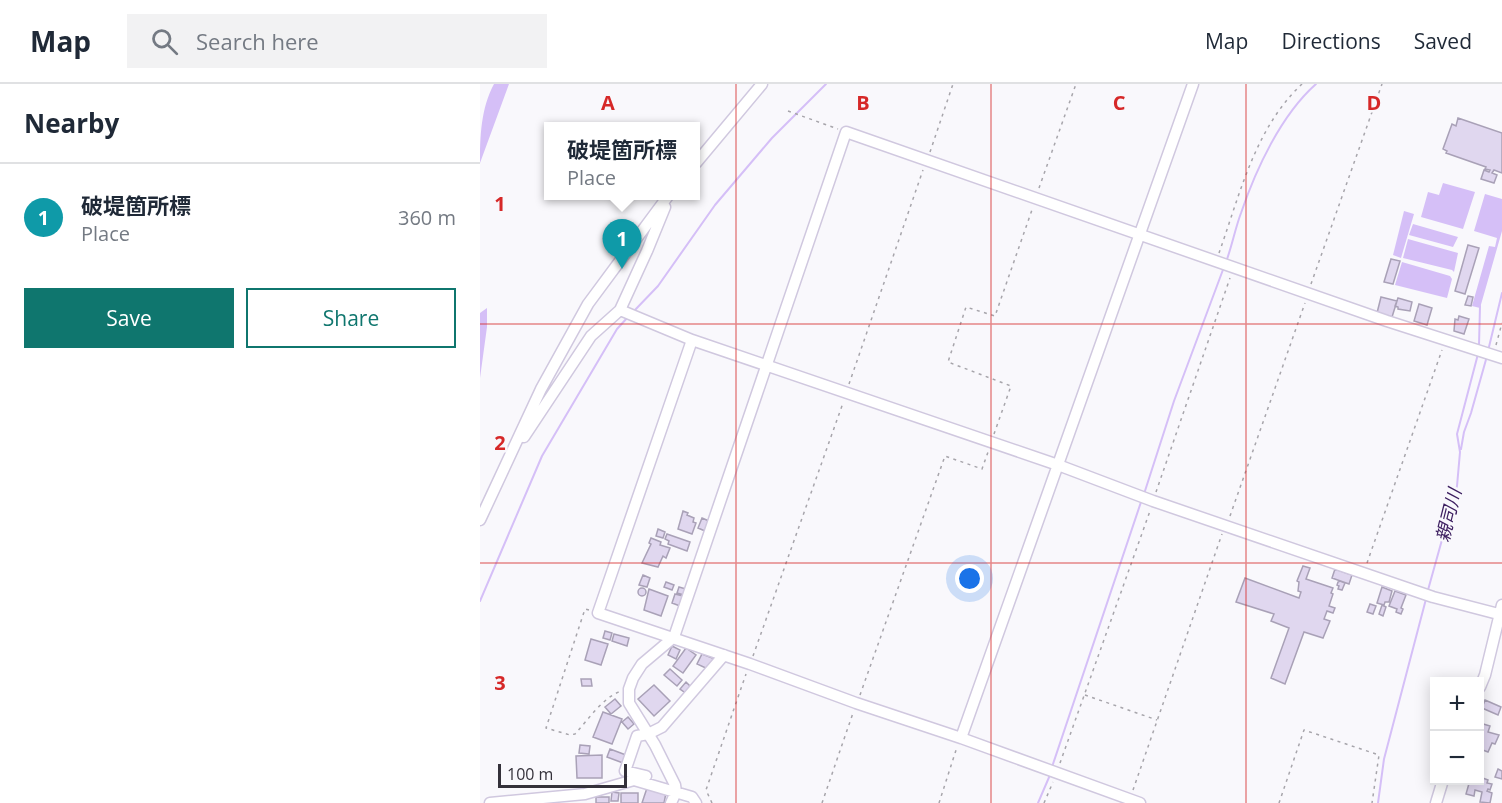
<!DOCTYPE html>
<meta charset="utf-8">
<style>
:root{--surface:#fff;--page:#f2f2f3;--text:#1f2937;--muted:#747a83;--line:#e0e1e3;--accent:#0f766e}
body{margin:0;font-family:"Open Sans","Noto Sans JP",sans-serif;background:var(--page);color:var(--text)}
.controls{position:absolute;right:18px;bottom:18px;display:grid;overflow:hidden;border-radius:0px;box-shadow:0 3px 15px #0003}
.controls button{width:54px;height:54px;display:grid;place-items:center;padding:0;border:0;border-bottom:2px solid var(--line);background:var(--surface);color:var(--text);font:30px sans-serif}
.scale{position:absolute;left:18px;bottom:15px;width:129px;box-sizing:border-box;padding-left:6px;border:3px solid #34313a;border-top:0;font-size:16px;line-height:21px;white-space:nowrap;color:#34313a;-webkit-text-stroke:4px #f9f8fc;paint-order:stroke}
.you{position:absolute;left:490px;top:495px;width:21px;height:21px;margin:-15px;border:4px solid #fff;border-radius:50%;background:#1a73e8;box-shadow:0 0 0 9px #1a73e833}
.badge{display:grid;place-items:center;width:39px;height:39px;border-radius:50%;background:var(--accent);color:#fff;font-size:20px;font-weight:700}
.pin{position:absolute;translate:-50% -50px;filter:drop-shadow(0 2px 3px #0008)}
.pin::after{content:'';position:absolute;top:32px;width:21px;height:18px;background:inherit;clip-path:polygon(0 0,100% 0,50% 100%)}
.popup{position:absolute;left:64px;top:38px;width:156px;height:78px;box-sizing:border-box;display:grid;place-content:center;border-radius:0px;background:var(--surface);filter:drop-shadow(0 2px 4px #0005);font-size:20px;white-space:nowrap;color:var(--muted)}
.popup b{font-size:22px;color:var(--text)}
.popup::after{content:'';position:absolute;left:50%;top:100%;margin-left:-12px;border:12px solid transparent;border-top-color:var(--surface)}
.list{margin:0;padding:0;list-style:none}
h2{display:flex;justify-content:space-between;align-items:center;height:78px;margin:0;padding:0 24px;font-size:26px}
h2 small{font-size:20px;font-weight:400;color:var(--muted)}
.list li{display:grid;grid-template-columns:39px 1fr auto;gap:18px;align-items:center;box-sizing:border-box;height:108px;padding:0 24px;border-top:2px solid var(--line)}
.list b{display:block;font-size:22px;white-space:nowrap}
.list p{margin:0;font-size:20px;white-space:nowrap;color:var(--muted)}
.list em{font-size:20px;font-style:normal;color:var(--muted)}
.actions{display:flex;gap:12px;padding:18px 24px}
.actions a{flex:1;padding:14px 0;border:2px solid var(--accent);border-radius:0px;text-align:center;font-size:21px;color:var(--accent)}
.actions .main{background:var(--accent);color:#fff}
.icon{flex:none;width:33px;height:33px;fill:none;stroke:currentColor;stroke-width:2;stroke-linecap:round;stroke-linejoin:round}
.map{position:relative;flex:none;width:1022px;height:719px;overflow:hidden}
header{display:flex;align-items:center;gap:36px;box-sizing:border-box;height:84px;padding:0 30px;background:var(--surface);border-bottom:2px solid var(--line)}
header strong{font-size:28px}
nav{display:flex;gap:33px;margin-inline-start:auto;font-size:21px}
.search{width:420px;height:54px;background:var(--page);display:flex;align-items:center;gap:15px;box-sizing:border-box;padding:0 21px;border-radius:0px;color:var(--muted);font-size:22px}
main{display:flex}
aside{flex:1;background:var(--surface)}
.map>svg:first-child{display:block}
</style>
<header>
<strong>Map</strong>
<div class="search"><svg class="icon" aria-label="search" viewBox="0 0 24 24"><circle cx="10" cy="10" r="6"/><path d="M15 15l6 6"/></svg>Search here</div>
<nav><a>Map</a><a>Directions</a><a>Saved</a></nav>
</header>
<main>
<aside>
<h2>Nearby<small></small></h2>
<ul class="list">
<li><span class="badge" style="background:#0f9aa8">1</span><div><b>破堤箇所標</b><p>Place</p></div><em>360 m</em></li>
</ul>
<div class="actions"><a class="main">Save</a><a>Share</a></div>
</aside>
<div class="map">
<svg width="1022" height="719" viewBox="0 0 1022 719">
<rect width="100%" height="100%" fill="#f9f8fc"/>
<path fill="#d5bff7" d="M 14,0 L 29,0 L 0,79 C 0,52 1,24 14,0 Z
M 963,99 L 995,108 L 983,145 L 941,133 L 948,108 L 959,111 Z
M 1005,110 L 1022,115 L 1022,147 L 1000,224 L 992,222 L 1009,162 L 1015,163 L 1017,154 L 994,147 Z
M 924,127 L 934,130 L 921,174 L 913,171 Z
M 933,140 L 978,153 L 973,163 L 929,151 Z
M 928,155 L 978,169 L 974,188 L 972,186 L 923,174 Z
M 922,178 L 970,192 L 972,195 L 967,214 L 915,201 Z
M 7,224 L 7,243 L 0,294 L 0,229 Z"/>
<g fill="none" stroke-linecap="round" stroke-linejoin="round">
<path stroke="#d5bff7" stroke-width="2" d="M 746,178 C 752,162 755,145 761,129 C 776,85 801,31 836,0
M 154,227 L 178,202 L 235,121 L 292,54 L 346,0
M 999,261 L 1000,222
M 1008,267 L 1022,209
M 981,365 L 984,348 L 991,329 L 1007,272
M 664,410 L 694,317 L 744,183
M 948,506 L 977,402 L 980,368 L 977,350 L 998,270
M 0,517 L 62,372 L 137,245 L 148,233
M 572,683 L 662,415
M 558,719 L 570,691
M 898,719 L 904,675 L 946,515"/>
</g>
<path fill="#e0d7ef" stroke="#a9a1b7" stroke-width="1.5" d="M 978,34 L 1022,49 L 1022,89 L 1014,86 L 1012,89 L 1017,91 L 1014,99 L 1001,95 L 1004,86 L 1009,88 L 1010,86 L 1005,85 L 1006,83 L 966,69 L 967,67 L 963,65 L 972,40 L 976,42 Z
M 988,161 L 999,164 L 985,210 L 975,207 Z
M 911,175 L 920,177 L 913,200 L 904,198 Z
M 988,212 L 993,213 L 991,222 L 985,221 Z
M 901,213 L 917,217 L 912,233 L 897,229 Z
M 918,214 L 932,218 L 930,227 L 918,225 L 918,223 L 915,222 Z
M 939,220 L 952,224 L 947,241 L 934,237 Z
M 979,232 L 989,235 L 984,250 L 974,247 L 975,235 L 978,236 Z
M 203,427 L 208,429 L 207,431 L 214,434 L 213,438 L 216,439 L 212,450 L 198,445 Z
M 222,434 L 229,437 L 225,447 L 218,444 Z
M 178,445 L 185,448 L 183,454 L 176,452 Z
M 187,450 L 210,458 L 207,467 L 188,460 L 189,457 L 185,455 Z
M 171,454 L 181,458 L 180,461 L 190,464 L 186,474 L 183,472 L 178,483 L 162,479 L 171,460 L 169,459 Z
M 823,482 L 830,484 L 826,495 L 853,504 L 851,509 L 853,510 L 849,522 L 855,524 L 853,529 L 847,527 L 844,535 L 850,537 L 843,554 L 824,548 L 805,600 L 791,594 L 809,544 L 791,537 L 794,530 L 756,518 L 765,494 L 819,514 L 821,508 L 818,507 L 819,498 L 817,497 Z
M 855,485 L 872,491 L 869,500 L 852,494 Z
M 163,491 L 170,494 L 167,503 L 159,501 Z
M 860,497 L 865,499 L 862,506 L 858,505 L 859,502 L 857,501 L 858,498 Z
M 186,498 L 194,501 L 192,506 L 184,503 Z
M 199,503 L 206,505 L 204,511 L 197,509 Z
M 902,503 L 912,507 L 909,518 L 905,518 L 904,521 L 897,519 Z
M158 508a4 4 0 1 1 8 0a4 4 0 1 1-8 0Z
M 169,505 L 188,512 L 181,532 L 164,526 Z
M 915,507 L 926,511 L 921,524 L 923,525 L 921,530 L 916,528 L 917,525 L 909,522 Z
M 195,510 L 203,512 L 200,522 L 192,519 Z
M 890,520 L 896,522 L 893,530 L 887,528 Z
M 902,521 L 906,523 L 903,532 L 899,530 Z
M 125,547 L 132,549 L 130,556 L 123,554 Z
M 134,550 L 149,554 L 147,562 L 132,557 Z
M 111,555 L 128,560 L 121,581 L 105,576 Z
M 192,562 L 200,566 L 196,575 L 188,571 Z
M 206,564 L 216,571 L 203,589 L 193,582 Z
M 222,570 L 235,575 L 230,586 L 217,580 Z
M 190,585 L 202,596 L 197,602 L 184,591 Z
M 101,595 L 111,595 L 112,602 L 102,602 Z
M 206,598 L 212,604 L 207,610 L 200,605 Z
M 174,601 L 190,617 L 174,632 L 158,615 Z
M 135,615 L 141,622 L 131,630 L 125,623 Z
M 1005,616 L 1021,623 L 1018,631 L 1002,624 Z
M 123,628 L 142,635 L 132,660 L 113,653 Z
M 148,633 L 154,640 L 148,645 L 142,638 Z
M 1000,639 L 1010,642 L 1008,648 L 1019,651 L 1015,660 L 1012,659 L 1008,668 L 1000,665 Z
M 100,661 L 110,662 L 109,670 L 99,669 Z
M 130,665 L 146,671 L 143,679 L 127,673 Z
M 122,671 L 122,694 L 97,694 L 96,672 Z
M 1018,685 L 1022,687 L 1022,695 L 1015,693 Z
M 1000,693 L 1008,696 L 1007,699 L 1012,700 L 1010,706 L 1008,705 L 1007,707 L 1012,709 L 1010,719 L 1000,718 L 1002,708 L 995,706 L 994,712 L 986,710 L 990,696 L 1000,696 Z
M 167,704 L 186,709 L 184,719 L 162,719 Z
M 132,708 L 139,709 L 138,717 L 131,717 Z
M 141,709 L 158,709 L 158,719 L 141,719 Z
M 116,713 L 129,713 L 129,719 L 116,719 Z"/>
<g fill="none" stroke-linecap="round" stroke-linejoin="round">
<g stroke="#d0c8df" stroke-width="13">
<path id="minor" d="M 216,79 L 282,0
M 140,226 L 212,256 L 578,381 L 673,417 L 953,513 L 1022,531
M 212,256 L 118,529 L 270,580 L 376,619 L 481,654 L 660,719
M 44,353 L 111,252 L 140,226 L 167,167 L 185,123
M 0,436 L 61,305 L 108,220 L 188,112
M 1000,603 L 1005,591 L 1022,521
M 481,654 L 713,0
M 166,692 L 145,687 L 157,652 L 168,650 L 182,643 L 244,571
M 10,719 L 105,710 L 154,696 L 212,713 L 216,719
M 191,719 L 196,708 L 195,701 L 175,661 L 149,619 L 149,605 L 153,594 L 162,580 L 194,553 L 366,48 L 907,237 L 1022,274
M 956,719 L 963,696"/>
</g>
<path stroke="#a7a5ab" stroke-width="1.5" stroke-dasharray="3 4.5" stroke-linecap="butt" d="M 308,27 L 358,45
M 450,68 L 473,0
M 559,104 L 596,0
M 739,169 C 760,110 775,44 822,0
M 831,200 L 902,0
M 1016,261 L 1022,239
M 369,300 L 443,86
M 514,350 L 531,302 L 468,278 L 486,223 L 515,232 L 553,123
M 676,408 L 750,194
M 750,432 L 825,219
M 887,479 L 962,266
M 109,526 L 105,525 L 66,644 L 90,651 L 95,650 C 108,636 122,614 141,607
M 273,572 L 363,319
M 380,611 L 465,372 L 502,385 L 508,368
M 605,611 L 677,636
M 580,679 L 670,427
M 653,706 L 742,450
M 232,719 L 226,706 L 266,590
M 342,719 L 373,629
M 459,719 L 477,663
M 564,719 L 573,698
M 799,719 L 824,646 L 899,671 L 892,719"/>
<use href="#minor" stroke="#fff" stroke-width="10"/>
</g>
<path fill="none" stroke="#d62828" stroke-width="1.5" stroke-opacity="0.55" d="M 256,0 L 256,719M 511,0 L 511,719M 766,0 L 766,719M 0,240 L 1022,240M 0,479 L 1022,479"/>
<g text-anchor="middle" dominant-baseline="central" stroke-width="5" stroke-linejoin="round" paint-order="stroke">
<g font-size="18" font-style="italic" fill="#3e2061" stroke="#f9f8fc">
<text transform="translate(968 431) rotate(-76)">親司川</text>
</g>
</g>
<g font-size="20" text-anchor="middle" font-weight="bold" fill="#d62828" stroke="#f9f8fc" stroke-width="5" stroke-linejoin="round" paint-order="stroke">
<text x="128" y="26">A</text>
<text x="383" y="26">B</text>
<text x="639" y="26">C</text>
<text x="894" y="26">D</text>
<text x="20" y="127">1</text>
<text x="20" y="366">2</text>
<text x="20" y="606">3</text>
</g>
</svg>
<div class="controls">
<button>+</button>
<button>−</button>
</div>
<div class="scale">100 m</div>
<div class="you"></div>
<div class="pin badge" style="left:142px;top:185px;background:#0f9aa8">1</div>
<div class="popup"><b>破堤箇所標</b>Place</div>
</div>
</main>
